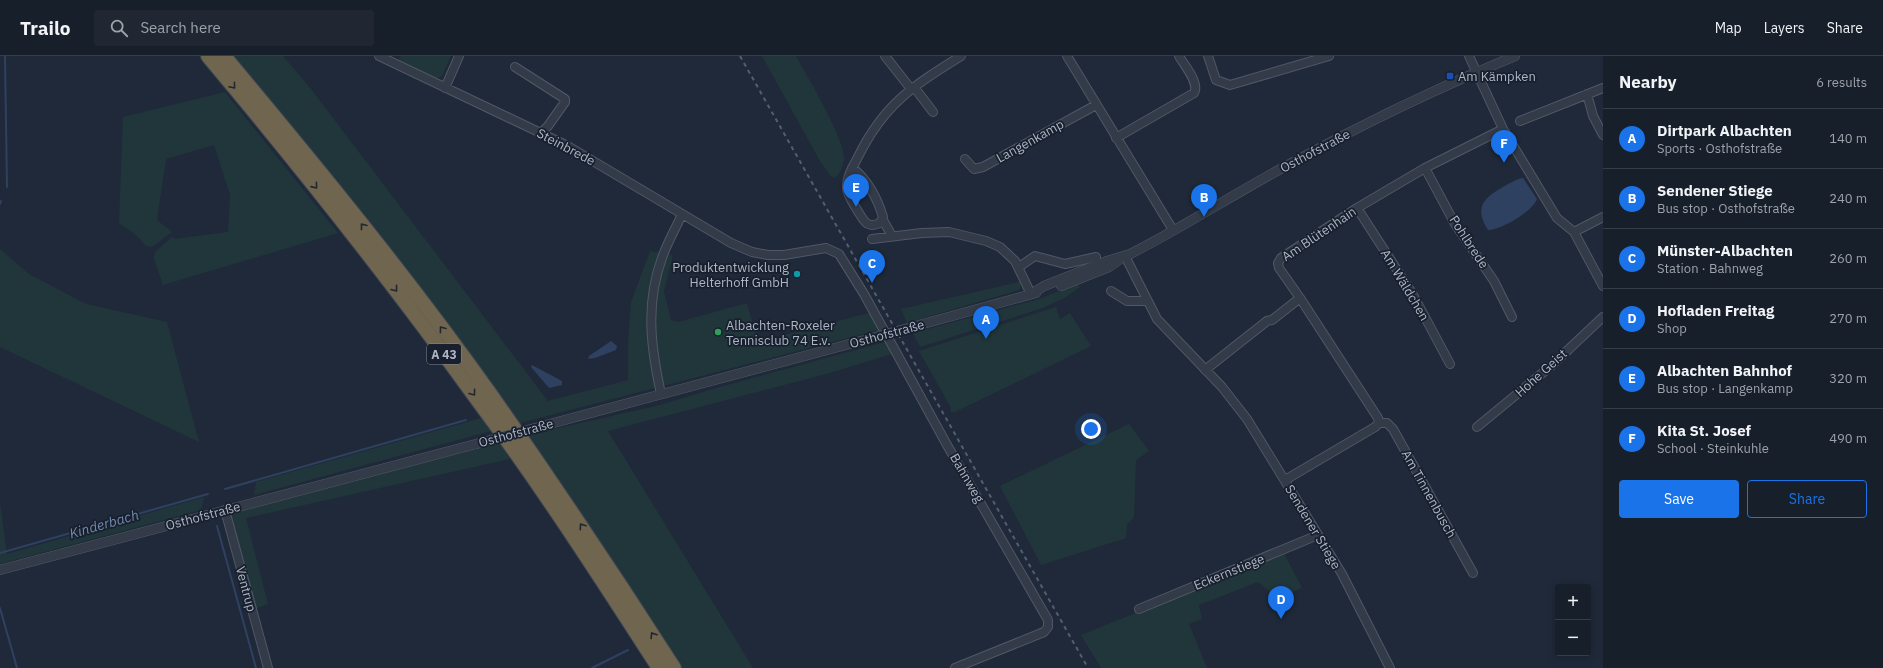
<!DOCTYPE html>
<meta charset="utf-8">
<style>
:root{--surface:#171f2b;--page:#202733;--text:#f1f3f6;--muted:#9ea2a9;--line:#363d47;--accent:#1a73e8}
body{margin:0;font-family:"IBM Plex Sans",sans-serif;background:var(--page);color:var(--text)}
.controls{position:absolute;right:12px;bottom:12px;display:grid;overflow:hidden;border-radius:4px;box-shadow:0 2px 10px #0003}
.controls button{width:36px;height:36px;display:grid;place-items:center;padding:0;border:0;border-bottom:1px solid var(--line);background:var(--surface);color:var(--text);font:20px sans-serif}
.you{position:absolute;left:1091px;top:373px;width:14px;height:14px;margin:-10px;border:3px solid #fff;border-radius:50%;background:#1a73e8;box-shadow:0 0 0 6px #1a73e833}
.badge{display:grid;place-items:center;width:26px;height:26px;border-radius:50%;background:var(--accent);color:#fff;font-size:13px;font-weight:700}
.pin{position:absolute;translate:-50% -33px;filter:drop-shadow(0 1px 2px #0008)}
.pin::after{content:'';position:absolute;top:21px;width:14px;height:12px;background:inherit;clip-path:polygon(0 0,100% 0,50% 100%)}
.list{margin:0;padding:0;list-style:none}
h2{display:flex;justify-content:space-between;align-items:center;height:52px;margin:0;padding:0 16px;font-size:17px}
h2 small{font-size:13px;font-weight:400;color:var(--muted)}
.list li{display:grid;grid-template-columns:26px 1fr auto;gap:12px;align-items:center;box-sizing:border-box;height:60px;padding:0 16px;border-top:1px solid var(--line)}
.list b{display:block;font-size:15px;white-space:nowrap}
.list p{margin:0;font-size:13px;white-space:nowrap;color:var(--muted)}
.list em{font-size:13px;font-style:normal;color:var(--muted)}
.actions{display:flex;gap:8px;padding:12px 16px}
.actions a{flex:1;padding:9px 0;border:1px solid var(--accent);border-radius:4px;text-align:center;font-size:14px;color:var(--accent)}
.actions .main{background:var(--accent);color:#fff}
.icon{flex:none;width:22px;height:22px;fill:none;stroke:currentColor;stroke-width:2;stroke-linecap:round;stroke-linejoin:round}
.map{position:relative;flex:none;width:1603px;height:612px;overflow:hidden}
header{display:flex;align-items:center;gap:24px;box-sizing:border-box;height:56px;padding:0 20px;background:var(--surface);border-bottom:1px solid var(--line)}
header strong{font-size:19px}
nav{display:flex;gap:22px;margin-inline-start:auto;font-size:14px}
.search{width:280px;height:36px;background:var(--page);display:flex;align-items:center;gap:10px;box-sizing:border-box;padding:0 14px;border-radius:4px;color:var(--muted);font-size:15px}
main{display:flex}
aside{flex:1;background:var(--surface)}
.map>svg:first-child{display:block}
</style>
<header>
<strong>Trailo</strong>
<div class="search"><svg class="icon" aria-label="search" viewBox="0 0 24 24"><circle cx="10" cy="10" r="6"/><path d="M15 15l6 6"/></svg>Search here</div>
<nav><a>Map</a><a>Layers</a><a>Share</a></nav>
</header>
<main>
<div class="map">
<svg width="1603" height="612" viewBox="0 0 1603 612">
<rect width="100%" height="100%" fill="#1f2939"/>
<path fill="#21363a" d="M 231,0 L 283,0 L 311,33 L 548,345 L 628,324 L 628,286 L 631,246 L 650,195 L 673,199 L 664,235 L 671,264 L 678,266 L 747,247 L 758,286 L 869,257 L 879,274 L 520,367 L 415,228 Z
M 401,0 L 451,0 L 442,20 L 436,23 L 398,5 Z
M 762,0 L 796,0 C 807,20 845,83 844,103 C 843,109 841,116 837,120 L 834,122 L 829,118 L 820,105 Z
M 225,36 L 338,177 L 163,229 L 154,203 L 155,196 L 173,180 L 174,183 L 228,176 L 230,139 L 214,89 L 166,103 L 157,164 L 172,176 L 152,191 L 146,190 L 136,179 L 119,167 L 123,61 Z
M 0,193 L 29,218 L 86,248 L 167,266 L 199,386 L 0,291 Z
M 1023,225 L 1019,234 L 907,267 L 901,253 Z
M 1078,228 L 1080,231 L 1066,241 L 1043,252 L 920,291 L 913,277 L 1036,244 Z
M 1056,251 L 1060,263 L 1070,257 L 1091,290 L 955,356 L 951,356 L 951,352 L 919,295 Z
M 885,286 L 892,298 L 830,317 L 608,375 L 753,612 L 679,612 L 626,526 L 527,379 L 656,350 L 720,331 Z
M 481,362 L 491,375 L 254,439 L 256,426 Z
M 1129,368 L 1149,395 L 1136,404 L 1134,462 L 1127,468 L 1126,482 L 1041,509 L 1000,430 Z
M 499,387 L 510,403 L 246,462 L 268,548 L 255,553 L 230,464 L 234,456 Z
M 204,441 L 201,454 L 0,508 L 0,446 L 7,498 Z
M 1284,497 L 1302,532 L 1278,542 L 1258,526 L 1199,549 L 1202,563 L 1189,568 L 1207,612 L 1101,612 L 1081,579 Z"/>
<path fill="#2f4160" d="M 1523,122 L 1537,143 C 1532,156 1501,174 1488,174 C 1474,152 1483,142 1503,131 C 1510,127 1516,123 1523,122 Z
M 611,285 L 617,290 L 616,294 L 595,302 L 588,303 L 589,300 Z
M 532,309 L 562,325 L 562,329 L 549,332 L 531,311 Z"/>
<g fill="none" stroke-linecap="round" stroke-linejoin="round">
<path stroke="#2f4160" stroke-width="2" d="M 5,0 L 7,131
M 0,148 L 1,145
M 225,433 L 466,364
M 217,470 L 256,612
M 0,497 L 208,438
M 0,552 L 17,612
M 592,612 L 628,594"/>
<g stroke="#505867" stroke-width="10">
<path id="minor" d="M 379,0 L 566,89 L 731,187 L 752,196 L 768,199 L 784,199 L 826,192 L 839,198 L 864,238 L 947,389 L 1048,564 L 1048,571 L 1044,576 L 955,612
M 885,0 L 911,33
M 1067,0 L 1173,174
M 1208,0 L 1216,24 L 1230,29 L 1329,0
M 1469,0 L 1503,73 L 1557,162 L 1574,176 L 1603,230
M 515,11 L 565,43 L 565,46 L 548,70 L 541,77
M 914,31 L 933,56
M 445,32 L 459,0
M 1587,38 L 1593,60 L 1603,79
M 1520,65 L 1603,32
M 1116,82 L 1194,37 C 1200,27 1184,9 1179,0
M 965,103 L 974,113 L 983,111 L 1096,49
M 852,112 C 867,122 878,144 883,161 L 880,167 C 868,172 865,167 859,157 C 855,150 848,141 847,133 C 846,121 853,111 858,101 C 884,48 913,30 961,0
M 1425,112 L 1455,168 L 1494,225 L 1512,261
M 1357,152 L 1412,237 L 1450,308
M 883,164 L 892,180
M 1574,176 L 1603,161
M 872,183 L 922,177 L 949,176 L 986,185 L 1000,191 L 1015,205 L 1031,238
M 1125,200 L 1157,263 L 1222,331 L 1247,363 L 1342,518 L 1390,612
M 1019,211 L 1035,200 L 1065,208 L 1096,201
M 1111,235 L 1127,245 L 1147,245
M 1300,242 L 1378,362 L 1379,367
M 1205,314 L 1267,265 L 1272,264 L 1300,242 L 1279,212 L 1278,207 L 1281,202 L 1357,152 L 1425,112 L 1503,73
M 661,338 C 651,292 645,248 662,202 C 667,187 676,172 682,158
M 1379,367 L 1387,367 L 1393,373 L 1473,517
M 1477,371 L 1551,310 L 1603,261
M 1285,424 L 1375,371 L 1379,367
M 225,454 L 268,612
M 1139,553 L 1318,479"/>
</g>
<g stroke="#505867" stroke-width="10">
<path id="tertiary" d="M 1061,230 L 1109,211 L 1119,204
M 1031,238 L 1044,230 L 1107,205 L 1130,198 C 1184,171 1235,137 1288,109 C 1362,68 1437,32 1515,0
M 923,268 L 1036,237
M 546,369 L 872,282
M 0,514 L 476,388"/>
</g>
<g stroke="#3d4554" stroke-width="16">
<path id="motorway" d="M 208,0 C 302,112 393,227 479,346 C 543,432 601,522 659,612
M 224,0 C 316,110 408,222 491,339 C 554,429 615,520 674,612"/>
</g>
<use href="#minor" stroke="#333b49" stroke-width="8"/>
<use href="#tertiary" stroke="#333b49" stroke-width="9"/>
<use href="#motorway" stroke="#70654f" stroke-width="14"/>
<path stroke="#545e71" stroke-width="2" stroke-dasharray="4 4" stroke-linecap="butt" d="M 740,0 L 1088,612"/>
<g stroke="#505867" stroke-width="10" stroke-linecap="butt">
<path id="tertiary-bridge" d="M 872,282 L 923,268
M 476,388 L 546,369"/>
</g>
<use href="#tertiary-bridge" stroke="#333b49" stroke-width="9"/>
</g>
<defs><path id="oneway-chevron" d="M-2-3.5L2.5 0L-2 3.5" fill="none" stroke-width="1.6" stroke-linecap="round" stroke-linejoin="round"/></defs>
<g stroke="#212731">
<use href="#oneway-chevron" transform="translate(233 30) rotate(50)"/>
<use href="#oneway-chevron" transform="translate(315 130) rotate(51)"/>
<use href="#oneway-chevron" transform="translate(363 170) rotate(-128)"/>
<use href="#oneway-chevron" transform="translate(395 233) rotate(52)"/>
<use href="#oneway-chevron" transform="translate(442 273) rotate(-127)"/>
<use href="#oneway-chevron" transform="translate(473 337) rotate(53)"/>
<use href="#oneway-chevron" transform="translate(582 470) rotate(-124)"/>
<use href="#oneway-chevron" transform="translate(653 579) rotate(-122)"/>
</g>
<rect fill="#1a4fb4" stroke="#18202e" stroke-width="1.5" x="1446" y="16" width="8" height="8" rx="2"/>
<circle fill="#0f9aa8" stroke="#18202e" stroke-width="1.5" cx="797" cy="218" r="4"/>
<circle fill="#2e9e5b" stroke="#18202e" stroke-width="1.5" cx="718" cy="276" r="4"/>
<g text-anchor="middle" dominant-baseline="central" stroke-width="3.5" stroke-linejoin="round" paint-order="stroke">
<rect fill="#18202e" stroke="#808898" stroke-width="1" x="427" y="288" width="34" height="20" rx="3"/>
<g font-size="12" font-weight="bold" fill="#adb5c6">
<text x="444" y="298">A 43</text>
</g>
<g font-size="13" fill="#adb5c6" stroke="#18202e" text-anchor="start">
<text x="1458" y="20">Am Kämpken</text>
<text x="789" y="211" text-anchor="end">Produktentwicklung<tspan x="789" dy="15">Helterhoff GmbH</tspan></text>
<text x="726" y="269">Albachten-Roxeler<tspan x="726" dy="15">Tennisclub 74 E.v.</tspan></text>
</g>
<g font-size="13" fill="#adb5c6" stroke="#18202e">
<text transform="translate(1030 85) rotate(-29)">Langenkamp</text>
<text transform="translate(566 91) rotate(28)">Steinbrede</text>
<text transform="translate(1315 95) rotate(-28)">Osthofstraße</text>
<text transform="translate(1319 178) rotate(-34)">Am Blütenhain</text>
<text transform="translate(1469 186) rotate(57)">Pohlbrede</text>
<text transform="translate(1405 229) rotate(59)">Am Wäldchen</text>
<text transform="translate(887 278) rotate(-15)">Osthofstraße</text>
<text transform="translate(1541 317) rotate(-42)">Hohe Geist</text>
<text transform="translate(516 377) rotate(-15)">Osthofstraße</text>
<text transform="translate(967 422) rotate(60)">Bahnweg</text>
<text transform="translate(1429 438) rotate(61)">Am Tinnenbusch</text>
<text transform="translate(203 460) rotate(-15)">Osthofstraße</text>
<text transform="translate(1313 471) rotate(59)">Sendener Stiege</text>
<text transform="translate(1229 516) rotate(-22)">Eckernstiege</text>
<text transform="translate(246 533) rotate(75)">Ventrup</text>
</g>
<g font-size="14" font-style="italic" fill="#738ab1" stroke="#18202e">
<text transform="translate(104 468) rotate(-16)">Kinderbach</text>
</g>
</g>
</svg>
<div class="controls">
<button>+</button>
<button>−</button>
</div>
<div class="you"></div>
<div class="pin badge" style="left:986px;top:283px">A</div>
<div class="pin badge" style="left:1204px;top:161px">B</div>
<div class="pin badge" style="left:872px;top:227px">C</div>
<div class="pin badge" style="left:1281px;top:563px">D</div>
<div class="pin badge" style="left:856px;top:151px">E</div>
<div class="pin badge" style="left:1504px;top:107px">F</div>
</div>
<aside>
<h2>Nearby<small>6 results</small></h2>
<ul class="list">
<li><span class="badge">A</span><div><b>Dirtpark Albachten</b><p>Sports · Osthofstraße</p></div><em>140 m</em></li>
<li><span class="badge">B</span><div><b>Sendener Stiege</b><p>Bus stop · Osthofstraße</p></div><em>240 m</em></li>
<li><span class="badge">C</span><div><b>Münster-Albachten</b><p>Station · Bahnweg</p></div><em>260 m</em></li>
<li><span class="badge">D</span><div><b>Hofladen Freitag</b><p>Shop</p></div><em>270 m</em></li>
<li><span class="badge">E</span><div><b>Albachten Bahnhof</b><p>Bus stop · Langenkamp</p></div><em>320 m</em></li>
<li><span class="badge">F</span><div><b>Kita St. Josef</b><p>School · Steinkuhle</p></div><em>490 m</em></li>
</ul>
<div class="actions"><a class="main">Save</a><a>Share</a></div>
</aside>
</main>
